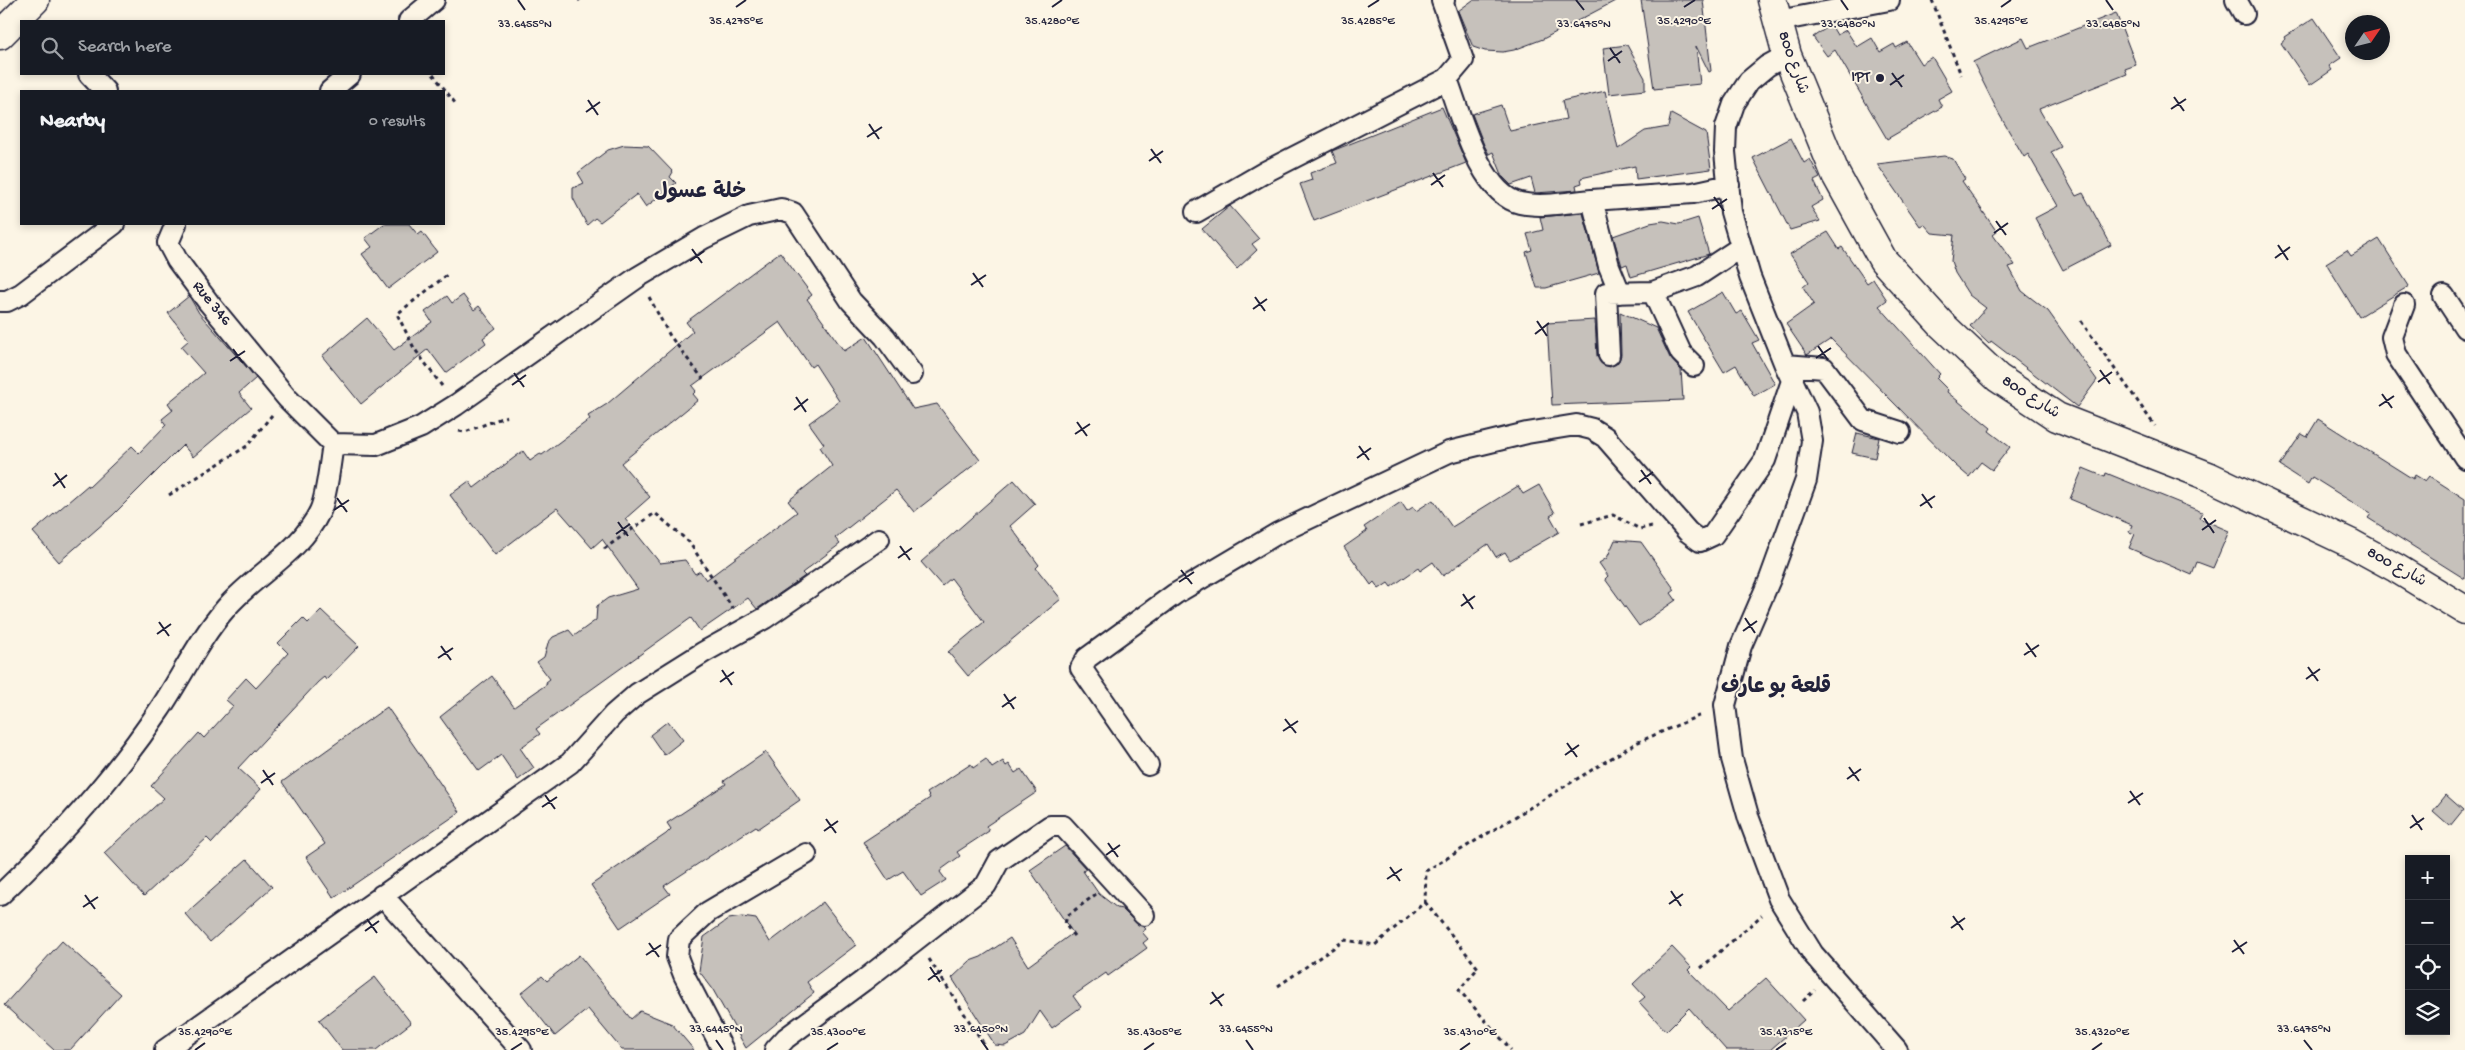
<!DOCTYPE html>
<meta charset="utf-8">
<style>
:root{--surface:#171b24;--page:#242831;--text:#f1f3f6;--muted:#9ea1a6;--line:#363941}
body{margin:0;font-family:"Gochi Hand","Playpen Sans Arabic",sans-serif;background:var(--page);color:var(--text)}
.controls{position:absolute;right:15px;bottom:15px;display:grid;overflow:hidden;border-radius:0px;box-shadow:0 2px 8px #0003}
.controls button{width:45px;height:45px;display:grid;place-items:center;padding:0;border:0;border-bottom:1px solid var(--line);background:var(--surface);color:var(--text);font:25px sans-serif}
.compass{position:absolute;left:2345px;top:15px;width:45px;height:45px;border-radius:50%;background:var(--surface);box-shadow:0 2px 8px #0003;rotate:55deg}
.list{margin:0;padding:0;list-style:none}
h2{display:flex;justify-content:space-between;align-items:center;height:65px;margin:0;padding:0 20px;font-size:21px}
h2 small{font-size:16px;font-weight:400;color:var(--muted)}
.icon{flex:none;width:28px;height:28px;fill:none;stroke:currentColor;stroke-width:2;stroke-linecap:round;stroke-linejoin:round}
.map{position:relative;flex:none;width:2465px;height:1050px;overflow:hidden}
.search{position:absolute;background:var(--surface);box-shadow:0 2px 8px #0003;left:20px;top:20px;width:425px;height:55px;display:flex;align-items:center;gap:12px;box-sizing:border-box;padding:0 18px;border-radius:0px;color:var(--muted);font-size:19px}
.panel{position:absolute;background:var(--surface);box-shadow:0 2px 8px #0003;left:20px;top:90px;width:425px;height:135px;border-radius:0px}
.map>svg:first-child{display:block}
</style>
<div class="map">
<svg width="2465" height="1050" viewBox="0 0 2465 1050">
<rect width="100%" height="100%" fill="#fcf5e5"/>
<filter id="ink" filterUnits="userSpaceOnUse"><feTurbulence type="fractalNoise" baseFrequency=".02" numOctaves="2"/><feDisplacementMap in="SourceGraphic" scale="10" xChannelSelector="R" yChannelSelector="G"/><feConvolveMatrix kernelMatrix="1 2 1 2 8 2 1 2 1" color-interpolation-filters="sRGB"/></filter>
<g filter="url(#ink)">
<path fill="#c6c1bb" stroke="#22223b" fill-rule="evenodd" d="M 1473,0 L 1617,0 L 1543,39 L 1514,50 L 1503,52 L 1485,51 L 1473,47 L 1458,11 Z
M 1641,0 L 1703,0 L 1711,71 L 1709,72 L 1696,46 L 1700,84 L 1654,89 Z
M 2116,13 L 2136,65 L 2125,69 L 2127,74 L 2039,109 L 2061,147 L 2051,152 L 2076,196 L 2083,193 L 2111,245 L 2063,270 L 2035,218 L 2058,206 L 2028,154 L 2024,157 L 1999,114 L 1973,62 L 2023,38 L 2028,48 Z
M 2314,18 L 2341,58 L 2329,66 L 2332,70 L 2310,85 L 2281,43 L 2286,39 L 2285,37 Z
M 1831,25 L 1837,35 L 1846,30 L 1857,47 L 1872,38 L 1880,52 L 1894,44 L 1896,48 L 1907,42 L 1921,64 L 1932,57 L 1952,91 L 1938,99 L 1942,107 L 1887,139 L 1835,50 L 1827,56 L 1813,37 Z
M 1627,45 L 1645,78 L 1645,90 L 1609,94 L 1603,48 Z
M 1605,91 L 1618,149 L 1645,131 L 1668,127 L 1671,114 L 1706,133 L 1711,169 L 1636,179 L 1635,166 L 1581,178 L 1582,183 L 1576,185 L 1577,190 L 1535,193 L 1531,178 L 1511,185 L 1503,177 L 1493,152 L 1489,154 L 1484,145 L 1472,114 L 1501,105 L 1510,131 L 1566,119 L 1562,101 Z
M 1442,107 L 1466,163 L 1314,221 L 1300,184 L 1312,180 L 1310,173 L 1337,163 L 1332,151 Z
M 1791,138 L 1804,163 L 1810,159 L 1820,178 L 1814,181 L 1823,200 L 1811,207 L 1820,221 L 1790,230 L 1753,158 Z
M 624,145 L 648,146 L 673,172 L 670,177 L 676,183 L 646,207 L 637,194 L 600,222 L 595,218 L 587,225 L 573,198 L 573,188 L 584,183 L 578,173 L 608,150 Z
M 1944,156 L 1953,159 L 1965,179 L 1962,181 L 1997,232 L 1993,235 L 2015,265 L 2009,267 L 2022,291 L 2048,311 L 2097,380 L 2077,407 L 1991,341 L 1989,344 L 1970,326 L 1986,308 L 1969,295 L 1955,273 L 1951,261 L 1954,235 L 1932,233 L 1924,224 L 1920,226 L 1877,164 Z
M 1230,206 L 1259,239 L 1252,244 L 1257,250 L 1237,269 L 1202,229 Z
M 1583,213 L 1599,273 L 1546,288 L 1537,288 L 1526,252 L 1532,250 L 1527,234 L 1543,230 L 1540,217 Z
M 1698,218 L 1709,254 L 1631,277 L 1627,264 L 1622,266 L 1613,236 L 1650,223 L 1663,221 L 1679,224 Z
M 384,224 L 409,224 L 418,235 L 422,232 L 437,252 L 388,289 L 362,254 L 372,247 L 365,238 Z
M 1828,232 L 1839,249 L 1842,247 L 1867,283 L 1873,279 L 1887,300 L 1879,306 L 1940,374 L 1936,378 L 1948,390 L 1947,392 L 1991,428 L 1989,431 L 2010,447 L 1992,470 L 1981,462 L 1969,477 L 1955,465 L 1831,339 L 1807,355 L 1786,324 L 1814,304 L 1803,287 L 1809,282 L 1790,254 Z
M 2379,239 L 2409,286 L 2359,317 L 2326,263 L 2347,250 L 2351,256 Z
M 780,252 L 812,295 L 807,299 L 844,351 L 866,337 L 913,409 L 937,404 L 980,460 L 914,512 L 896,490 L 835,538 L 840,544 L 802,573 L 805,576 L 757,609 L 748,598 L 700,631 L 691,618 L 536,729 L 540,734 L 520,748 L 534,768 L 518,780 L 501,755 L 479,771 L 440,717 L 492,676 L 514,707 L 547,684 L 546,682 L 550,679 L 537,662 L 544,657 L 548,643 L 553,637 L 569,630 L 574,636 L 596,620 L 597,606 L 608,598 L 638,589 L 602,539 L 592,548 L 557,508 L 495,555 L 450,495 L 469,481 L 474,488 L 523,451 L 530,461 L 540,454 L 542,455 L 590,419 L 588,416 L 607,404 L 693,331 L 686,322 ZM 780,322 L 811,367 L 815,364 L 839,401 L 809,423 L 824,444 L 820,447 L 832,466 L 788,501 L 797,512 L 706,580 L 700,571 L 695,574 L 685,560 L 660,563 L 625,519 L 650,497 L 621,463 L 698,400 L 693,394 L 696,391 L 692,386 Z
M 1723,292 L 1736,314 L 1742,311 L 1759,340 L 1752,343 L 1775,384 L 1754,396 L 1736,365 L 1724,372 L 1688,312 Z
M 463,295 L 474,310 L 479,306 L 496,328 L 483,338 L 486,343 L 446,373 L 428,349 L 361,404 L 322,356 L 367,318 L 394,350 L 432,322 L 425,312 L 447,296 L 452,303 Z
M 189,296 L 199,313 L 256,378 L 239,393 L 251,408 L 193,457 L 183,445 L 113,515 L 59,562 L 33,532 L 88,485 L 89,487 L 132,446 L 139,453 L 166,425 L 162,419 L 173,410 L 168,403 L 204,373 L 181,347 L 189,340 L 168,313 Z
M 1620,312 L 1656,328 L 1670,358 L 1681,370 L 1683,400 L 1552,405 L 1547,323 L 1595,320 L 1597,356 L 1603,365 L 1610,367 L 1619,361 L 1621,355 Z
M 2318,419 L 2413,479 L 2415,475 L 2425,481 L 2429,476 L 2465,499 L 2465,579 L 2368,518 L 2371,514 L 2312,477 L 2308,484 L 2280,466 L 2295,443 L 2302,434 L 2307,437 Z
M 1857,433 L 1879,438 L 1875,458 L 1852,453 Z
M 2083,468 L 2105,477 L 2106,473 L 2202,512 L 2199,518 L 2229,531 L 2213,568 L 2197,562 L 2192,575 L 2129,548 L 2135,534 L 2129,532 L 2132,525 L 2070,499 Z
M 1014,480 L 1035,504 L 1010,526 L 1039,565 L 1036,568 L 1061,599 L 968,676 L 948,652 L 984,622 L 951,578 L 942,586 L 921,562 Z
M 1539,485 L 1555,513 L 1550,516 L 1559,532 L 1510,560 L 1505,552 L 1496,557 L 1488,544 L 1443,576 L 1433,562 L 1420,571 L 1418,568 L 1391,587 L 1388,583 L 1379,589 L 1374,582 L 1371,585 L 1344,547 L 1367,531 L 1364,527 L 1401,502 L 1407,511 L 1413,507 L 1416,511 L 1433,500 L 1452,527 L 1518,486 L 1523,494 Z
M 1615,540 L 1641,542 L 1675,590 L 1671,593 L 1676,600 L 1639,626 L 1605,579 L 1608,576 L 1599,563 L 1607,558 Z
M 321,610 L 359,646 L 326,680 L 324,677 L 318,682 L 238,768 L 261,789 L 212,843 L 207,838 L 144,896 L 104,853 L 164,798 L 151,786 L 199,733 L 204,738 L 233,706 L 226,700 L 246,678 L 256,688 L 288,653 L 278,643 L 303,618 L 308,623 Z
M 387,707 L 460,812 L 334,898 L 306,857 L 325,844 L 282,782 Z
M 668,721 L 683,740 L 664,755 L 650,735 Z
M 766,752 L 800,800 L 758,829 L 756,826 L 664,886 L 670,894 L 620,928 L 591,885 L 666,834 L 671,829 L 667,823 L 726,784 L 724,781 Z
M 986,759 L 992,768 L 1003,761 L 1006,766 L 1009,764 L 1015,773 L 1021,769 L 1037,792 L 986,826 L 989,831 L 957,852 L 960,856 L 942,869 L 940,872 L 946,880 L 921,896 L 903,871 L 888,880 L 863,842 L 930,798 L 927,793 L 971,764 L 973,768 Z
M 2446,795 L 2463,810 L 2450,826 L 2433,811 Z
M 1065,846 L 1086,869 L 1083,871 L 1099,894 L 1117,908 L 1122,909 L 1136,923 L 1144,927 L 1146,929 L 1142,932 L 1148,939 L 1143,943 L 1147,948 L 1108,976 L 1106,973 L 1073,996 L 1081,1007 L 1052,1028 L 1040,1011 L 1025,1035 L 1005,1046 L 995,1045 L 952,978 L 970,961 L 981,957 L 1010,938 L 1028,966 L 1073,933 L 1030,870 Z
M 247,859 L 272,887 L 210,942 L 185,914 Z
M 823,902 L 856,945 L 807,982 L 814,993 L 746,1048 L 712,988 L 699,971 L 704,937 L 729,919 L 742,917 L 756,919 L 770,942 Z
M 62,941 L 121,994 L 70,1050 L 54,1050 L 4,1005 Z
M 1672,947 L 1691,967 L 1688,970 L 1728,1011 L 1766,978 L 1804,1020 L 1770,1050 L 1726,1050 L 1689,1008 L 1666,1031 L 1639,1002 L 1645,997 L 1633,984 Z
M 579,955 L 631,1019 L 640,1011 L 672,1024 L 694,1050 L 622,1050 L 588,1009 L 555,1036 L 521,993 L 542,976 L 547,981 Z
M 375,977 L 411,1023 L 376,1050 L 342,1050 L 319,1020 Z"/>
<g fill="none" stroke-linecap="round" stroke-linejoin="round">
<g stroke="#22223b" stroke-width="24">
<path id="street" d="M 2236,0 L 2244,14
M 409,21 L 434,0
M 1778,21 L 1889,0
M 1787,55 L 1767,66 L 1749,81 L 1734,104 L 1726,127 L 1725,152 L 1731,212 L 1750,277 L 1785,365 L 1807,412 L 1812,441 L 1806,480 L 1770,579 L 1741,646 L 1725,705 L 1732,759 L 1749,819 L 1779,899 L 1813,954 L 1897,1050
M 89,74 L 105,91
M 1447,79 C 1460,113 1480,194 1520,203 C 1542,208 1570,202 1592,200
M 330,91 L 350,74
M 1196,212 L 1267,171 L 1447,79 L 1463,60 L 1442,1 L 1444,0
M 176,224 L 168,243 L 177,260 L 209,303 L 287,398 L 333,444
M 1620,293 L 1609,266 L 1592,200 L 1693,193 L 1729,185
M 2444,296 L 2465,328
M 0,301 L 7,301 L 21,294 L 114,224
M 2404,305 L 2392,337 L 2396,354 L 2465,458
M 1609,355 L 1606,293 L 1653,292
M 1785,365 L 1824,368 L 1863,420 L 1900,432
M 1694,366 L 1681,353 L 1653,292 L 1697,276 L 1741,247
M 1148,765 L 1081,668 L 1087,658 L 1175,594 L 1278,533 L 1449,452 L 1527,433 L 1576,425 L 1592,429 L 1605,437 L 1688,532 L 1700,541 L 1713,535 L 1765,460 L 1793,378
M 0,895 C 60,838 114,778 160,709 C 182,676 199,639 226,608 C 255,574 300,553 320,511 C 327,496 330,462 333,444 L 376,445 L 421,427 L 456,405 L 638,277 L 704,238 L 749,216 L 781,209 L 793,213 L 851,301 L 885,337 L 912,374
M 382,895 L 521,1050
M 165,1050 L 570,763 L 614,714 L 637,694 L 704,652 L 765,618 L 879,539
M 723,1050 L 684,975 L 677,957 L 679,939 L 708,912 L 806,854
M 775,1050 L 786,1038 L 863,981 L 986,885 L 999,861 L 1050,826 L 1063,826 L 1144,915"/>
</g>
<g stroke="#22223b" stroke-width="31">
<path id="secondary" d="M 1772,0 L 1787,55 L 1836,175 L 1883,260 L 1942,325 L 1998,378 L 2057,417 L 2208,476 L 2352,544 L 2396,568 L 2465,610
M 0,35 L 35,0"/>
</g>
<path stroke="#22223b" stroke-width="3" stroke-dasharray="4 4" stroke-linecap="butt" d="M 579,0 L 580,1
M 1932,0 L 1961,75
M 433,74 L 455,103
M 649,297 L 670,336 L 703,379
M 2081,321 L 2155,426
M 442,386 L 414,348 L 397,314 L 447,275
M 459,431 L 465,432 L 507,416
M 169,495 L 247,446 L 272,415
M 1581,524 L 1613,515 L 1640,529 L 1652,526
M 604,549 L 655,513 L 689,542 L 733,609
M 1425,902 L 1478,968 L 1459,990 L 1511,1050
M 1074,936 L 1065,924 L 1067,916 L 1096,894
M 929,959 L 984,1044
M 1701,968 L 1762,915
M 1278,986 L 1345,940 L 1375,945 L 1425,902 L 1426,871 L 1636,743 L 1703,714
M 1803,1001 L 1815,990"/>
<use href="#street" stroke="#fcf5e5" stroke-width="20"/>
<use href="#secondary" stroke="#fcf5e5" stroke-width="28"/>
</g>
</g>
<path fill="none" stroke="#22223b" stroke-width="2" d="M 518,0 L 525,10M 1576,0 L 1584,10M 1841,0 L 1848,10M 2106,0 L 2113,10M 736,7 L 746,0M 1052,7 L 1062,0M 1368,7 L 1379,0M 1684,7 L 1695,0M 2001,7 L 2011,0M 1610,48 L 1620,63M 1608,61 L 1622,51M 1892,73 L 1902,87M 1890,85 L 1904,75M 2174,97 L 2184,111M 588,100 L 598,115M 2171,109 L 2186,99M 586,112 L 600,102M 869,124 L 879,139M 867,137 L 882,127M 1151,149 L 1161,163M 1149,161 L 1163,151M 1433,173 L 1443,187M 1431,185 L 1445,175M 1714,197 L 1724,211M 1712,209 L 1727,199M 1996,221 L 2006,235M 1994,233 L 2008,223M 2278,245 L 2288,260M 692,249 L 702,263M 2275,258 L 2290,247M 690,261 L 704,251M 973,273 L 983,287M 971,285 L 986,275M 1255,297 L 1265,311M 1253,309 L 1267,299M 1537,321 L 1547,336M 1535,334 L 1549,323M 1818,346 L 1828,360M 233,349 L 243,363M 1816,358 L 1831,348M 230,361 L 245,351M 2100,370 L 2110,384M 514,373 L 524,387M 2098,382 L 2112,372M 512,385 L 526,375M 2382,394 L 2392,408M 796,397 L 806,412M 2379,406 L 2394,396M 794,410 L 808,399M 1077,422 L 1087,436M 1075,434 L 1090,424M 1359,446 L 1369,460M 1357,458 L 1371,448M 1641,470 L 1651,484M 55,473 L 65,488M 1639,482 L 1653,472M 53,486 L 67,475M 1922,494 L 1932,508M 337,498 L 347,512M 1920,506 L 1935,496M 334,510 L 349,500M 2204,518 L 2214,533M 618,522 L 628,536M 2202,530 L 2216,520M 616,534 L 630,524M 900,546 L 910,560M 898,558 L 912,548M 1181,570 L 1192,584M 1179,582 L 1194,572M 1463,594 L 1473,609M 1461,606 L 1475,596M 1745,618 L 1755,633M 159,622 L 169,636M 1743,631 L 1757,621M 157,634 L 171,624M 2026,643 L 2036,657M 441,646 L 451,660M 2024,655 L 2039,645M 438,658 L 453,648M 2308,667 L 2318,681M 722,670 L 732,685M 2306,679 L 2320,669M 720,682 L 734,672M 1004,694 L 1014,709M 1002,707 L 1016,697M 1285,719 L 1296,733M 1283,731 L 1298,721M 1567,743 L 1577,757M 1565,755 L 1579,745M 1849,767 L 1859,781M 263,770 L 273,785M 1847,779 L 1861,769M 261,783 L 275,773M 2130,791 L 2140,805M 545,795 L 555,809M 2128,803 L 2143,793M 542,807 L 557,797M 2412,815 L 2422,830M 826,819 L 836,833M 2410,828 L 2424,818M 824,831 L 838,821M 1108,843 L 1118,857M 1106,855 L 1120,845M 1390,867 L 1400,881M 1387,879 L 1402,869M 1671,891 L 1681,906M 85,895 L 95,909M 1669,904 L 1683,894M 83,907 L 98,897M 1953,916 L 1963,930M 367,919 L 377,933M 1951,928 L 1965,918M 365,931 L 379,921M 2234,940 L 2244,954M 649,943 L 659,957M 2232,952 L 2247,942M 646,955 L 661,945M 930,967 L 940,982M 928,980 L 942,970M 1212,992 L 1222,1006M 1210,1004 L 1224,994M 716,1040 L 723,1050M 981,1040 L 988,1050M 1246,1040 L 1253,1050M 2304,1040 L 2312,1050M 195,1050 L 205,1043M 511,1050 L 522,1043M 827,1050 L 838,1043M 1144,1050 L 1154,1043M 1460,1050 L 1470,1043M 1776,1050 L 1786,1043M 2092,1050 L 2102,1043"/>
<circle fill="#22223b" stroke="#fcf5e5" stroke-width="2" cx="1880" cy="78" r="5"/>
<g text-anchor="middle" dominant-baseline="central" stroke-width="4" stroke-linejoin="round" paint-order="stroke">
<g font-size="16" fill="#22223b" stroke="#fcf5e5">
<text transform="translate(1792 63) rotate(71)">شارع 800</text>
<text transform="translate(211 304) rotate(51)">Rue 346</text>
<text transform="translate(2030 398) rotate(33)">شارع 800</text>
<text transform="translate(2396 568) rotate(29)">شارع 800</text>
</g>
<g font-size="16" fill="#22223b" stroke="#fcf5e5" text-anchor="end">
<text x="1870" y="78">IPT</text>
</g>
<g font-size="21" font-weight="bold" fill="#22223b" stroke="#fcf5e5">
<text x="700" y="193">خلة عسول</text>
<text x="1776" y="688">قلعة بو عارف</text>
</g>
</g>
<g font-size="12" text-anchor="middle" fill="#22223b" stroke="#fcf5e5" stroke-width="4" stroke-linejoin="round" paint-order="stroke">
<text x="1052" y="24">35.4280°E</text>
<text x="736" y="24">35.4275°E</text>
<text x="1368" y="24">35.4285°E</text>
<text x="1684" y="24">35.4290°E</text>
<text x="2001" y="24">35.4295°E</text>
<text x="525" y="27">33.6455°N</text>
<text x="1584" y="27">33.6475°N</text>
<text x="1848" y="27">33.6480°N</text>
<text x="2113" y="27">33.6485°N</text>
<text x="716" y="1032">33.6445°N</text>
<text x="981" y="1032">33.6450°N</text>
<text x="1246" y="1032">33.6455°N</text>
<text x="2304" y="1032">33.6475°N</text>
<text x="205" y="1035">35.4290°E</text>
<text x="522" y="1035">35.4295°E</text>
<text x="838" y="1035">35.4300°E</text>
<text x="1154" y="1035">35.4305°E</text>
<text x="1470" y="1035">35.4310°E</text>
<text x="1786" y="1035">35.4315°E</text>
<text x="2102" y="1035">35.4320°E</text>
</g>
</svg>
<div class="controls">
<button>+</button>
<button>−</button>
<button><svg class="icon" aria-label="locate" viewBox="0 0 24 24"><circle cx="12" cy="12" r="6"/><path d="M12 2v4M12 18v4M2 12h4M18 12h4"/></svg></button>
<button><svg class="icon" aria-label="layers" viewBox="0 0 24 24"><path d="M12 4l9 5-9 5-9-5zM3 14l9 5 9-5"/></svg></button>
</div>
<svg class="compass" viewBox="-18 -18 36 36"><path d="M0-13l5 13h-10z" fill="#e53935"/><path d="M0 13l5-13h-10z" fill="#9ea1a6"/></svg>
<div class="search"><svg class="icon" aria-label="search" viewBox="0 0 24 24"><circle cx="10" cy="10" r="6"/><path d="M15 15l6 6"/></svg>Search here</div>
<section class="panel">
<h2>Nearby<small>0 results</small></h2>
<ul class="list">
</ul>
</section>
</div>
